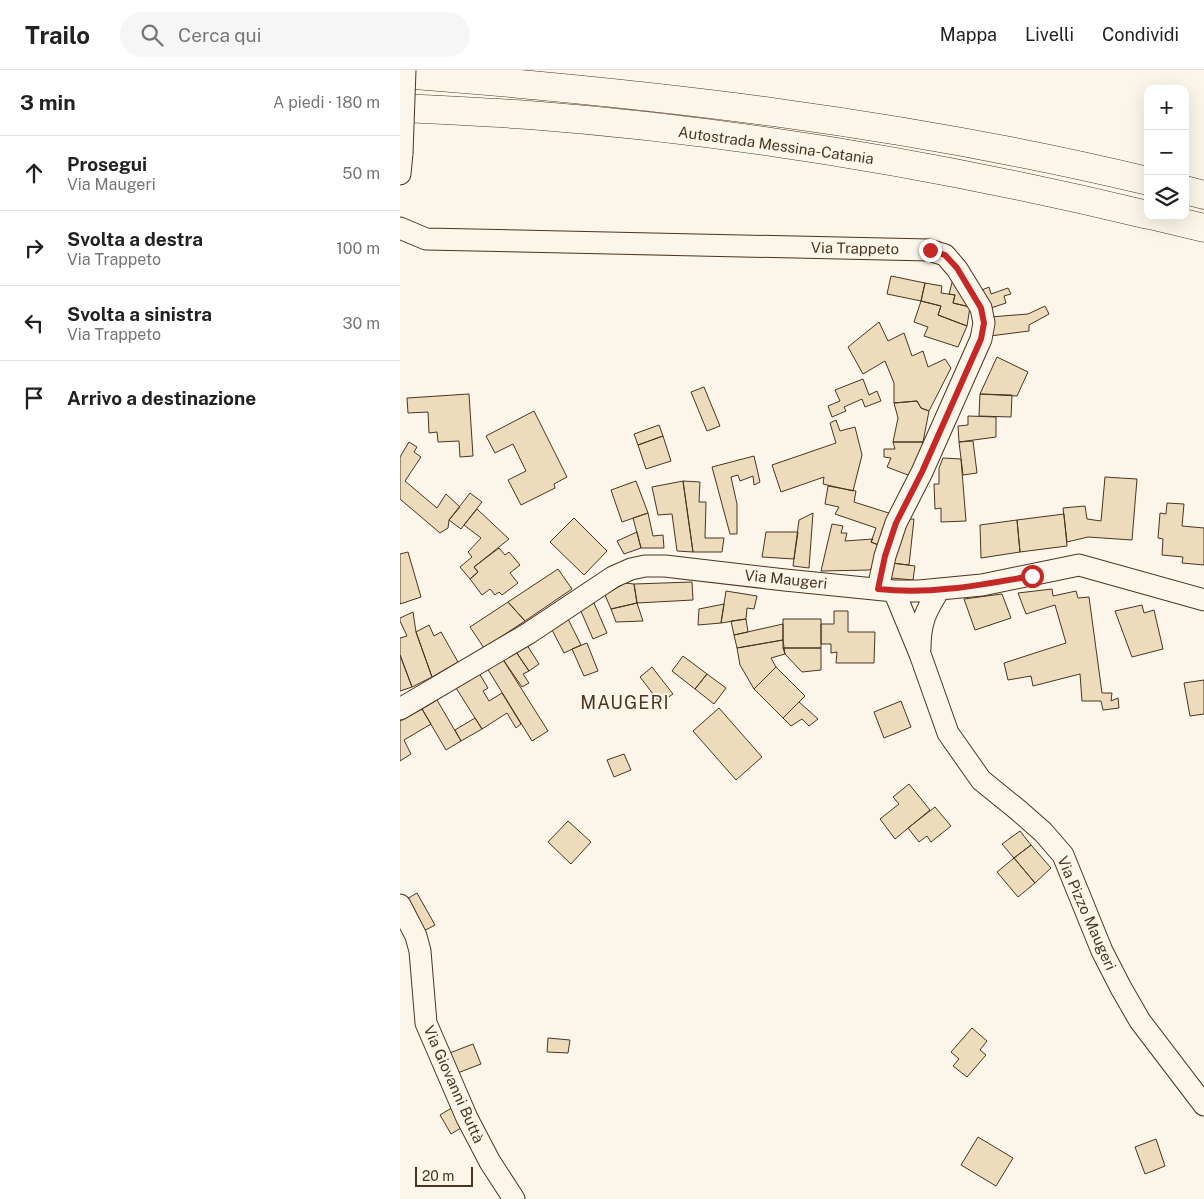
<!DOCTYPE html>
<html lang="it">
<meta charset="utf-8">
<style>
:root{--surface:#fff;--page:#f6f6f6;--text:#222;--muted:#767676;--line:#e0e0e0}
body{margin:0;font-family:"Public Sans",sans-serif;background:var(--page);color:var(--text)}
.controls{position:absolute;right:15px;top:15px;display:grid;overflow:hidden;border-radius:10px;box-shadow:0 5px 20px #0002}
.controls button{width:45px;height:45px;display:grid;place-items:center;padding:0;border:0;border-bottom:1px solid var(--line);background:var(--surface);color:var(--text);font:25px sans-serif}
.scale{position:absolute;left:15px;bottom:12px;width:58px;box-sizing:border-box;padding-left:5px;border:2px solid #4a3520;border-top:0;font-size:14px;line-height:18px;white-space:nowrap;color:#4a3520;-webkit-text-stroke:4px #fbf6e9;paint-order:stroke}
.stop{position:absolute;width:15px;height:15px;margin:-11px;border:4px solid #c62828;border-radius:50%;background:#fff}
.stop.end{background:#c62828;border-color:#fff;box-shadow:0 1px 5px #0008}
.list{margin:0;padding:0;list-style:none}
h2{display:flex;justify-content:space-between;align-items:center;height:65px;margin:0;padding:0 20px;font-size:21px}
h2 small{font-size:16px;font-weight:400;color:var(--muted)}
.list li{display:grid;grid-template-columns:32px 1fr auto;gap:15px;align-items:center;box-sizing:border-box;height:75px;padding:0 20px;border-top:1px solid var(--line)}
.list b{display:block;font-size:19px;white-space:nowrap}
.list p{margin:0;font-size:16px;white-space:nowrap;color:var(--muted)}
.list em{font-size:16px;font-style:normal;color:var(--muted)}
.icon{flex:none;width:28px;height:28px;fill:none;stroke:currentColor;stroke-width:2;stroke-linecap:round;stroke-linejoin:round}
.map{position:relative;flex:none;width:804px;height:1129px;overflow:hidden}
header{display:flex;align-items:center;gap:30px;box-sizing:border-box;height:70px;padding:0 25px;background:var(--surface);border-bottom:1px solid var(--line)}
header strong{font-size:24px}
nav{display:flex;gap:28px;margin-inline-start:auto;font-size:18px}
.search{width:350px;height:45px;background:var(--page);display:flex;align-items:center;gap:12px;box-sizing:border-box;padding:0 18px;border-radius:28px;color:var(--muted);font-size:19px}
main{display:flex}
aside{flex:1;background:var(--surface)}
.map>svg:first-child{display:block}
</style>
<header>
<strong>Trailo</strong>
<div class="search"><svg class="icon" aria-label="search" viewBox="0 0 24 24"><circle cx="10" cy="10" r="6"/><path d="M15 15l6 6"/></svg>Cerca qui</div>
<nav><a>Mappa</a><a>Livelli</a><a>Condividi</a></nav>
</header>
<main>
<aside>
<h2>3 min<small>A piedi · 180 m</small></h2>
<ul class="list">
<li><svg class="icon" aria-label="ahead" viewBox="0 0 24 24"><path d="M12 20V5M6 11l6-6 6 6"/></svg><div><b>Prosegui</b><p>Via Maugeri</p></div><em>50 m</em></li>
<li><svg class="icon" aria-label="right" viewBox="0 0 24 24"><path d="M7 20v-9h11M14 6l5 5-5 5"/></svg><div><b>Svolta a destra</b><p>Via Trappeto</p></div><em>100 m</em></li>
<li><svg class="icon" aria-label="left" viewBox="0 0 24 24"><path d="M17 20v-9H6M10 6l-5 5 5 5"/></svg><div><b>Svolta a sinistra</b><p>Via Trappeto</p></div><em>30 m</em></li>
<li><svg class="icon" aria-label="arrive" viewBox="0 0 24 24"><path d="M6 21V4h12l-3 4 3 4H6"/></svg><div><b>Arrivo a destinazione</b></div></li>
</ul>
</aside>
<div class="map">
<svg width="804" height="1129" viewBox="0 0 804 1129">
<rect width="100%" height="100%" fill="#fbf6e9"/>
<path fill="#ecdcbc" stroke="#4a3520" d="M 491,206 L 525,213 L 521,231 L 487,224 Z
M 553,209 L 570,237 L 553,233 L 555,225 L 549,224 Z
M 525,213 L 542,216 L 541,223 L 555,225 L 553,233 L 570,237 L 567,256 L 538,245 L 541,236 L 521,231 Z
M 589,217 L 591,224 L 608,218 L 611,224 L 604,226 L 606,233 L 588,239 L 582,220 Z
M 521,231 L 541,236 L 538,245 L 567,256 L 558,277 L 524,266 L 528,257 L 514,252 Z
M 645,236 L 649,244 L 629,255 L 629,261 L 590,266 L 590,247 L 628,244 Z
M 479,252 L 488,271 L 504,263 L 512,286 L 523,281 L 528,297 L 545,289 L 551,298 L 529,341 L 521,338 L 517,331 L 494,333 L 494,313 L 485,291 L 463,304 L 448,277 Z
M 597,287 L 628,302 L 617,326 L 580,324 Z
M 463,309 L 469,325 L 477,321 L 481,331 L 465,337 L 462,329 L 444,337 L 446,341 L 432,347 L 428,336 L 440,331 L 435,320 Z
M 304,317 L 320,356 L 307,361 L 291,322 Z
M 69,324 L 73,386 L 60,387 L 59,371 L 38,372 L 37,362 L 29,363 L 28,342 L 8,343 L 7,328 Z
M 580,324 L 612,325 L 611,347 L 579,346 Z
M 517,331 L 521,338 L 529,341 L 523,372 L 493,372 L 498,348 L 494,333 Z
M 134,341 L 167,407 L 154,414 L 155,418 L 121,435 L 108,410 L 126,401 L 113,374 L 95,383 L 86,366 Z
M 568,346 L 596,347 L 596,367 L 559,372 L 558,356 L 568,355 Z
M 436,350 L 440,361 L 455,357 L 462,385 L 453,421 L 423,414 L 424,407 L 381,422 L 372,395 L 436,373 L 430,353 Z
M 259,355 L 263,366 L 238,375 L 234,364 Z
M 263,366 L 271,391 L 246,399 L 238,375 Z
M 573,371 L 577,403 L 563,405 L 559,372 Z
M 9,372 L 17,377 L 14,382 L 21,387 L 5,411 L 37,438 L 46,424 L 60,437 L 49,450 L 48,458 L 40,463 L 0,429 L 0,387 Z
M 493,372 L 523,372 L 520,390 L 513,407 L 487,397 L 491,388 L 484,387 L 484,379 L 495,379 Z
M 354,386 L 360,412 L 354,415 L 353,406 L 340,411 L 338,405 L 331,407 L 337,434 L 337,464 L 330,464 L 312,397 Z
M 543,388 L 561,389 L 566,451 L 541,452 L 541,438 L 535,439 L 534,414 L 539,414 L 539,398 Z
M 705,407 L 737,409 L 732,470 L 688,467 L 667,472 L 663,438 L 685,436 L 687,449 L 701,451 Z
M 236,411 L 248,443 L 222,452 L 211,420 Z
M 283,411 L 293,482 L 277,481 L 272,444 L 258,445 L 252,417 Z
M 283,411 L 300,412 L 299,432 L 306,432 L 305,468 L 324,468 L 322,482 L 293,482 Z
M 428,416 L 456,421 L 454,432 L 492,444 L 481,476 L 471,472 L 476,458 L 435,444 L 439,437 L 425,434 Z
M 70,423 L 82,432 L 61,459 L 49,450 Z
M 767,433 L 784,434 L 782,456 L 804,458 L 804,495 L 782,493 L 783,487 L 762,485 L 763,469 L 758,468 L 760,443 L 766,444 Z
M 77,439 L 109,469 L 74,497 L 78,502 L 70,509 L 60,497 L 72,487 L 68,482 L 81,468 L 64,455 Z
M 248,443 L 253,466 L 263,465 L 264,478 L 241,478 L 233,448 Z
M 413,443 L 409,498 L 393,496 L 399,450 Z
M 664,444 L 667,476 L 620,482 L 617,450 Z
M 174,448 L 207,481 L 184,505 L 150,472 Z
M 507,449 L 514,449 L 509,495 L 492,493 Z
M 617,450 L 620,482 L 581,488 L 580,455 Z
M 432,454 L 443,456 L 441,463 L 447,463 L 445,471 L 473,469 L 471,472 L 481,476 L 476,496 L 469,500 L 421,501 Z
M 237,462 L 241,478 L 224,484 L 217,471 Z
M 366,462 L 398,462 L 394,489 L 362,487 Z
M 99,478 L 105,485 L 109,482 L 120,495 L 110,503 L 118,513 L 102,525 L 99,522 L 95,525 L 90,519 L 82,525 L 70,509 L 78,502 L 74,497 Z
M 8,482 L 21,527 L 0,534 L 0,484 Z
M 492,493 L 515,496 L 513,510 L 491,508 Z
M 158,499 L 172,519 L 125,551 L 108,532 Z
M 292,512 L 293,530 L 237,533 L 234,514 Z
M 225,513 L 234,514 L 237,533 L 211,539 L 205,525 Z
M 652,519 L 653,526 L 676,521 L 678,528 L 689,527 L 702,623 L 712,623 L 711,631 L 718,628 L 719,638 L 703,640 L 701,631 L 682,631 L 680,604 L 633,616 L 631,606 L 608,610 L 604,593 L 666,573 L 655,535 L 626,544 L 618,523 Z
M 326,521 L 357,526 L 354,539 L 347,538 L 346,549 L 321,553 Z
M 602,524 L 611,548 L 575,560 L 564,529 Z
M 108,532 L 125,551 L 84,578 L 70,557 Z
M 194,533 L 207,563 L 193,569 L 180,539 Z
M 237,533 L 243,551 L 216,552 L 211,539 Z
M 324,534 L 321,553 L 298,555 L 299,539 Z
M 742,535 L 744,543 L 754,540 L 763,579 L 732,587 L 715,541 Z
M 434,541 L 448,541 L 448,562 L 475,562 L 474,593 L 436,593 L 437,582 L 431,583 L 431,574 L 421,574 L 421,554 L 434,554 Z
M 13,542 L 16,562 L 32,607 L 12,617 L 0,585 L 0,568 L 7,566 L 0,551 L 0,548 Z
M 167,547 L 181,575 L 164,583 L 150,556 Z
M 346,549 L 348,562 L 334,565 L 331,551 Z
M 383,549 L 421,549 L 421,578 L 383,578 Z
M 383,554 L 383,570 L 337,578 L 334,565 Z
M 29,555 L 34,566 L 41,562 L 58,592 L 32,607 L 16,562 Z
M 383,570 L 385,584 L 371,588 L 376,597 L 354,619 L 340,595 L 337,578 Z
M 125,572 L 139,594 L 129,601 L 114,579 Z
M 187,573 L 198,601 L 184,606 L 172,579 Z
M 383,578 L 421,578 L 421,600 L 402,602 L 385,584 Z
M 114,579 L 129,601 L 123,604 L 129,613 L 122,617 L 102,588 Z
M 0,585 L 12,617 L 0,621 Z
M 283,586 L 307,604 L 295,619 L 272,601 Z
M 102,588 L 148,661 L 132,671 L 87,598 Z
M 252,597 L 273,624 L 260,633 L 240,607 Z
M 376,597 L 405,626 L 383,648 L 354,619 Z
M 79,603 L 88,618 L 83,621 L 89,631 L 102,623 L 121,654 L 116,658 L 107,643 L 82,659 L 56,618 Z
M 307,604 L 326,618 L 314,634 L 295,619 Z
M 804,610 L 804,644 L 790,646 L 784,613 Z
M 37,630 L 61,671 L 46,680 L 22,639 Z
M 501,631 L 511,657 L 484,668 L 474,642 Z
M 399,632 L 418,649 L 409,656 L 402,649 L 391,656 L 383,648 Z
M 319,638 L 362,687 L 336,710 L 293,661 Z
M 22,639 L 31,654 L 4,670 L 11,684 L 0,691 L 0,651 Z
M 75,648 L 82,659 L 61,671 L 55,660 Z
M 224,684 L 231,700 L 214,707 L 207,690 Z
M 509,714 L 530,740 L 495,769 L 480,749 L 499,734 L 493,727 Z
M 535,737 L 551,756 L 531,772 L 527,766 L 519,772 L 508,758 Z
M 168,751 L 191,772 L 171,794 L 148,772 Z
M 620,761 L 631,775 L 614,788 L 602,774 Z
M 631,775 L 651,798 L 635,813 L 614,788 Z
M 614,788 L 635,813 L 618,827 L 597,802 Z
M 17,823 L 35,855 L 22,862 L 5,830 Z
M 572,958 L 587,971 L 580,980 L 586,985 L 567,1007 L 553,996 L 559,989 L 551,982 Z
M 148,968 L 170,970 L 168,983 L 147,982 Z
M 73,974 L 81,994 L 55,1004 L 47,984 Z
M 53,1037 L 64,1056 L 51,1064 L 40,1045 Z
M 578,1067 L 613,1088 L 596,1116 L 561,1095 Z
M 756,1069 L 765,1096 L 745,1104 L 735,1077 Z"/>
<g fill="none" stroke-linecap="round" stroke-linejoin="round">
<g stroke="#4a3520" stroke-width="23">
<path id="minor" d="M 0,104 L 2,83
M 0,158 L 26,169 L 529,180 L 545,185 L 557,199 L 581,238 L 584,253 L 581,269 L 522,402 L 496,453 L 485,486 L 478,519
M 494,521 L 520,584 L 548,663 L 581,710 L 618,740 L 643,762 L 663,785 L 702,881 L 721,918 L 740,951 L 804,1035
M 520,579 C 520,553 525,542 539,520
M 0,639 L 129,563 L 213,507 L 231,499 L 245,496 L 265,496 L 385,510 L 494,521 L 519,521 L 582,515 L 679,495 L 804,530
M 0,835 L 16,866 L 20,881 L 26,953 L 67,1048 L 90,1092 L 114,1129"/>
</g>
<g stroke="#4a3520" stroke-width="29">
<path id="highway" d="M 0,4 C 251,23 502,52 748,111
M 0,38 C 43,40 86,42 129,45 C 337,61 545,96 748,145
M 785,120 L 804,125
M 754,146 L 804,158"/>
</g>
<use href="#minor" stroke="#fbf6e9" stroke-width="21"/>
<use href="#highway" stroke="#fbf6e9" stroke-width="28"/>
<g stroke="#4a3520" stroke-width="23" stroke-linecap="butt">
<path id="minor-bridge" d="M 2,83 L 5,0"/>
</g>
<use href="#minor-bridge" stroke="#fbf6e9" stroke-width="21"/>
</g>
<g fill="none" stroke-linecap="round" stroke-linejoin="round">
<path stroke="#c62828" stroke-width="6" d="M 530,180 L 545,185 L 557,198 L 581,238 L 584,253 L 581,269 L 522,402 L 496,453 L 485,486 L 478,519 C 530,525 581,515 632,506"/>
</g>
<g text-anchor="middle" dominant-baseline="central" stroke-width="4" stroke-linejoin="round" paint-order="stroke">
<g font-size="15" fill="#4a3520" stroke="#fbf6e9">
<text transform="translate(376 75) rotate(8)">Autostrada Messina-Catania</text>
<text transform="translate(455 178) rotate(1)">Via Trappeto</text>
<text transform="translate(386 509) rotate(6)">Via Maugeri</text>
<text transform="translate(687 843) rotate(66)">Via Pizzo Maugeri</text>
<text transform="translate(54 1014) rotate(66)">Via Giovanni Buttà</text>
</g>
<g font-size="18" letter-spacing="1" fill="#4a3520" stroke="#fbf6e9">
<text x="225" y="632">MAUGERI</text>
</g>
</g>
</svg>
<div class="controls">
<button>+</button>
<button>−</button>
<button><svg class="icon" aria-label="layers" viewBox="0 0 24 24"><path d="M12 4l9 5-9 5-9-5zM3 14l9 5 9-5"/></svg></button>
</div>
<div class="scale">20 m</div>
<div class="stop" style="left:632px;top:506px"></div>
<div class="stop end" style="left:530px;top:180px"></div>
</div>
</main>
